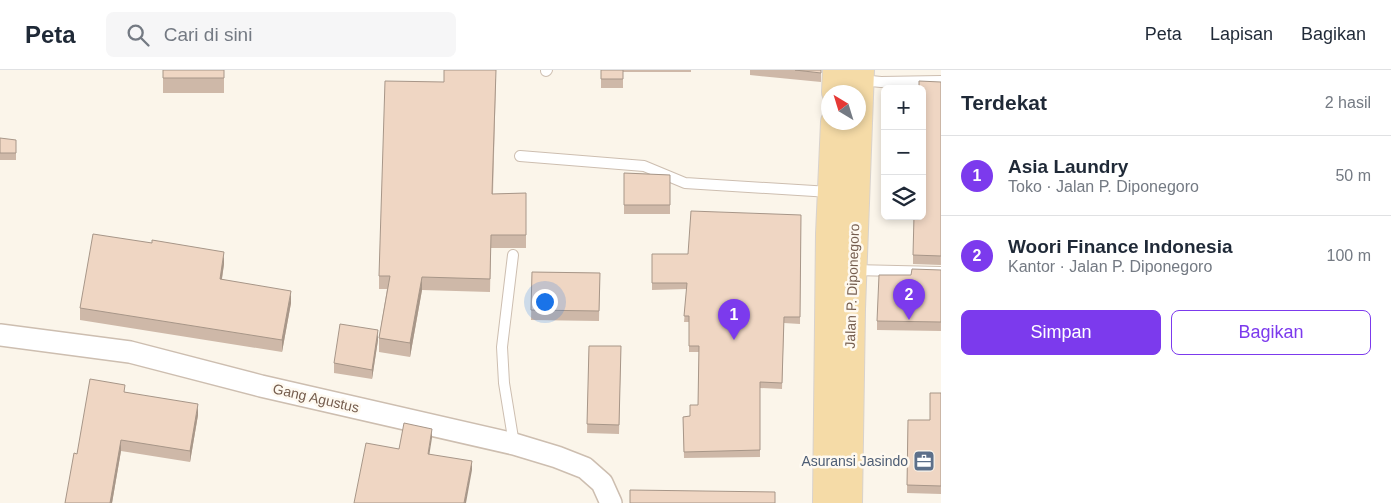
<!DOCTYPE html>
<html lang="id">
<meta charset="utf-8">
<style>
:root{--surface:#fff;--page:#f6f6f7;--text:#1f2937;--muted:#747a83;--line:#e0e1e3;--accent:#7c3aed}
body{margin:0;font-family:Helvetica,sans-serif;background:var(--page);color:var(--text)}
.controls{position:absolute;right:15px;top:15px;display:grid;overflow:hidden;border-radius:8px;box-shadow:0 2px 8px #0003}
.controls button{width:45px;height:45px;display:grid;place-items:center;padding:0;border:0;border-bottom:1px solid var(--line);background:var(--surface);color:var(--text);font:25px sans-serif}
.compass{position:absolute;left:821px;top:15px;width:45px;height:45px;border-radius:50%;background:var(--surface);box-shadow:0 2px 8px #0003;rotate:322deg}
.you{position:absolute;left:544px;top:231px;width:18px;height:18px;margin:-12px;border:4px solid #fff;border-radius:50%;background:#1a73e8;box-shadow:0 0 0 8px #1a73e833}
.badge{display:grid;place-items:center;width:32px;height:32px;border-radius:50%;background:var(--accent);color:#fff;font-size:16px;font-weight:700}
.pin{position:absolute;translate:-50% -41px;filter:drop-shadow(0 1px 2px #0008)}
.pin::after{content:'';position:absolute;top:26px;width:18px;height:15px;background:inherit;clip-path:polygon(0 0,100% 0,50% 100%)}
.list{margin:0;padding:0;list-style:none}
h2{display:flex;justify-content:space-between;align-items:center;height:65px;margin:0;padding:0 20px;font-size:21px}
h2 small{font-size:16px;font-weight:400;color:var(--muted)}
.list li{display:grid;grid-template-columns:32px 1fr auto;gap:15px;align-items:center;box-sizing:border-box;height:80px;padding:0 20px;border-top:1px solid var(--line)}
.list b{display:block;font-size:19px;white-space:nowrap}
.list p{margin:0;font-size:16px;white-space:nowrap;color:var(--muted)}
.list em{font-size:16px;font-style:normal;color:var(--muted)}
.actions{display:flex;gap:10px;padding:15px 20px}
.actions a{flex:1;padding:11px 0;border:1px solid var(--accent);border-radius:8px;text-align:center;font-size:18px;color:var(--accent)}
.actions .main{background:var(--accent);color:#fff}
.icon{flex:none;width:28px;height:28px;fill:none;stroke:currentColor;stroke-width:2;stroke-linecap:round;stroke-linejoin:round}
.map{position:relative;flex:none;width:941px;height:433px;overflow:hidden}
header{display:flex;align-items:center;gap:30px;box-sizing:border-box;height:70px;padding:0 25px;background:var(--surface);border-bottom:1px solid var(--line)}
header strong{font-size:24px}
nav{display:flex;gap:28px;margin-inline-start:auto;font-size:18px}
.search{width:350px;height:45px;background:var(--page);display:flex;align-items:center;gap:12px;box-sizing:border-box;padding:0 18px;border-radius:8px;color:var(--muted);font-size:19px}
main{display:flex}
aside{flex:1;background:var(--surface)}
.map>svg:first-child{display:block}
</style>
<header>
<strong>Peta</strong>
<div class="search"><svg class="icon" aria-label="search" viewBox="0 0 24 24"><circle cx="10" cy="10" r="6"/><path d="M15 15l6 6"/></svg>Cari di sini</div>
<nav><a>Peta</a><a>Lapisan</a><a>Bagikan</a></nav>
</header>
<main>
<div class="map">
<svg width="941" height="433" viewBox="0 0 941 433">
<rect width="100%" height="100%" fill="#fbf5ea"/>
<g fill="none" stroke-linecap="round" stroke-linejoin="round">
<g stroke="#cdbeb0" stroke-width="12">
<path id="service" d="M 546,1 L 547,0
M 861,10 L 881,12 L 941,11
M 520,86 L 644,96 L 685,113 L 830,122
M 513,185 L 502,277 L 504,313 L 514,374
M 853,200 L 941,202"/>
</g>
<g stroke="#cdbeb0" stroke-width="24">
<path id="minor" d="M 0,265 L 130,282 L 261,316 L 514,374 L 557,387 L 585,398 L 602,413 L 611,433"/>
</g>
<g stroke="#d8d2cd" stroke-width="30">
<path id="primary" d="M 836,22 L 837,0
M 827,433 L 830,164 L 835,52
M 848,433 L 851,239 L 860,0"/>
</g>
<use href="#service" stroke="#fff" stroke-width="10"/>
<use href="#minor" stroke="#fff" stroke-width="21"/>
<use href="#primary" stroke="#f5dba7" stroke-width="28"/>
</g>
<path fill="#ceb8a8" d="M 163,0 L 224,0 L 224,23 L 163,23 Z
M 601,0 L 691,0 L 691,2 L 623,2 L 623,18 L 601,18 Z
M 750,0 L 821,0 L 821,12 L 750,5 Z
M 496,9 L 493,124 L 526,123 L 526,178 L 491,178 L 490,222 L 422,220 L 410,287 L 379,282 L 379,268 L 387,219 L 379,219 L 379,206 L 444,12 Z
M 941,12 L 941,195 L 913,194 L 913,185 Z
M 0,68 L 16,77 L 16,90 L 0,90 Z
M 624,103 L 670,105 L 670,144 L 624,144 Z
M 801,145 L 800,254 L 784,253 L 782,319 L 760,318 L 760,387 L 684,388 L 683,347 L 690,346 L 698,335 L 699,282 L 689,282 L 689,252 L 684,252 L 687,219 L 652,220 L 652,184 L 688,184 Z
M 224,194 L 222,209 L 291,233 L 282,282 L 80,250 L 80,238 Z
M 941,200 L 941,261 L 877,260 L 877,251 L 911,205 Z
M 532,202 L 600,203 L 599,251 L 531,250 Z
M 378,270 L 372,309 L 334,303 L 334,293 Z
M 589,276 L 621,276 L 619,364 L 587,363 Z
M 125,322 L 198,345 L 190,392 L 121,381 L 112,433 L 65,433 L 77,384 Z
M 941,323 L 941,424 L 907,423 L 908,350 L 930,350 Z"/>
<path fill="#a79688" d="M 224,182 L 224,194 L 220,221 L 220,209 Z
M 422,207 L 422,220 L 410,287 L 410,273 Z
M 291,221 L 291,233 L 282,282 L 282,270 Z
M 378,260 L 378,270 L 372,309 L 372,300 Z
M 198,334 L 198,345 L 190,392 L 190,381 Z
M 432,359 L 432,368 L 428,393 L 428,384 Z
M 121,370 L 121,381 L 112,433 L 110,433 Z
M 472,391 L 472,400 L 466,433 L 464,433 Z"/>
<path fill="#efd6c3" stroke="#a79688" d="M 163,0 L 224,0 L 224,8 L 163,8 Z
M 444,0 L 496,0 L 492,124 L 526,123 L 526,165 L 491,165 L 490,209 L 422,207 L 410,273 L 379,268 L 390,206 L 379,206 L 385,11 L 444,12 Z
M 601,0 L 623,0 L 623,9 L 601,9 Z
M 795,0 L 821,0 L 821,3 Z
M 919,11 L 941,12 L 941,186 L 913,185 L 914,146 L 922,146 L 922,19 L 919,19 Z
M 0,68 L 16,70 L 16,83 L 0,83 Z
M 624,103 L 670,105 L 670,135 L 624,135 Z
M 691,141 L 801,145 L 800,247 L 784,247 L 782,313 L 760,312 L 760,380 L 684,382 L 683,347 L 690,346 L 690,335 L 698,335 L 699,276 L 689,276 L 689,246 L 684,246 L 687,213 L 652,213 L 652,184 L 688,184 Z
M 93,164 L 152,173 L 152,170 L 224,182 L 220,209 L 291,221 L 282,270 L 80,238 Z
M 912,199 L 941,200 L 941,252 L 877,251 L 879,205 L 911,205 Z
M 532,202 L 600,203 L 599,241 L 531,240 Z
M 340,254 L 378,260 L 372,300 L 334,293 Z
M 589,276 L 621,276 L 619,355 L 587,354 Z
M 90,309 L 125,315 L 124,322 L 198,334 L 190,381 L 121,370 L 110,433 L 65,433 L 74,383 L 77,384 Z
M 930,323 L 941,323 L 941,416 L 907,415 L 908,350 L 930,350 Z
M 404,353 L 432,359 L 428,384 L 472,391 L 464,433 L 354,433 L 366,373 L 399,379 Z
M 630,420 L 775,422 L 775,433 L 630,433 Z"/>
<defs>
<g id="office-square" transform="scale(1.125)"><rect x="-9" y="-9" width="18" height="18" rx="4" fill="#5c6f8a" stroke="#fef9f0"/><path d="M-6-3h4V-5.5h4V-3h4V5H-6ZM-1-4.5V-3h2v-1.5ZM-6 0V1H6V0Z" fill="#fff"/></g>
</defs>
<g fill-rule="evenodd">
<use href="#office-square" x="924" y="391"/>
</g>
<g text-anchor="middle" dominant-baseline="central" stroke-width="5" stroke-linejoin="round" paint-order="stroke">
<g font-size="14" fill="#755d4e" stroke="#fef9f0">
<text transform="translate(852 216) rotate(-88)">Jalan P. Diponegoro</text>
<text transform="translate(316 328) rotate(13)">Gang Agustus</text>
</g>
<g font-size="14" fill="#4e5e75" stroke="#fef9f0" text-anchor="end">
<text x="908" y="391">Asuransi Jasindo</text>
</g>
</g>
</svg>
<div class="controls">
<button>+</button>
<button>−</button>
<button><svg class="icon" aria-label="layers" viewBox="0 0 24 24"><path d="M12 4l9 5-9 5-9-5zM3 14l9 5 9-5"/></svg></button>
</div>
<svg class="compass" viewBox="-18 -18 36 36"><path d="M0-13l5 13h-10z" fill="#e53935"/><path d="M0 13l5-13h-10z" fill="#747a83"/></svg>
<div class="you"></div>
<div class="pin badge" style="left:734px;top:270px">1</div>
<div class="pin badge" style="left:909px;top:250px">2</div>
</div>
<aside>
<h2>Terdekat<small>2 hasil</small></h2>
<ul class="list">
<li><span class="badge">1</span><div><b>Asia Laundry</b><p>Toko · Jalan P. Diponegoro</p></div><em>50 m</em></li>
<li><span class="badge">2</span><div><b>Woori Finance Indonesia</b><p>Kantor · Jalan P. Diponegoro</p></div><em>100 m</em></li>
</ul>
<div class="actions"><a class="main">Simpan</a><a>Bagikan</a></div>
</aside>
</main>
